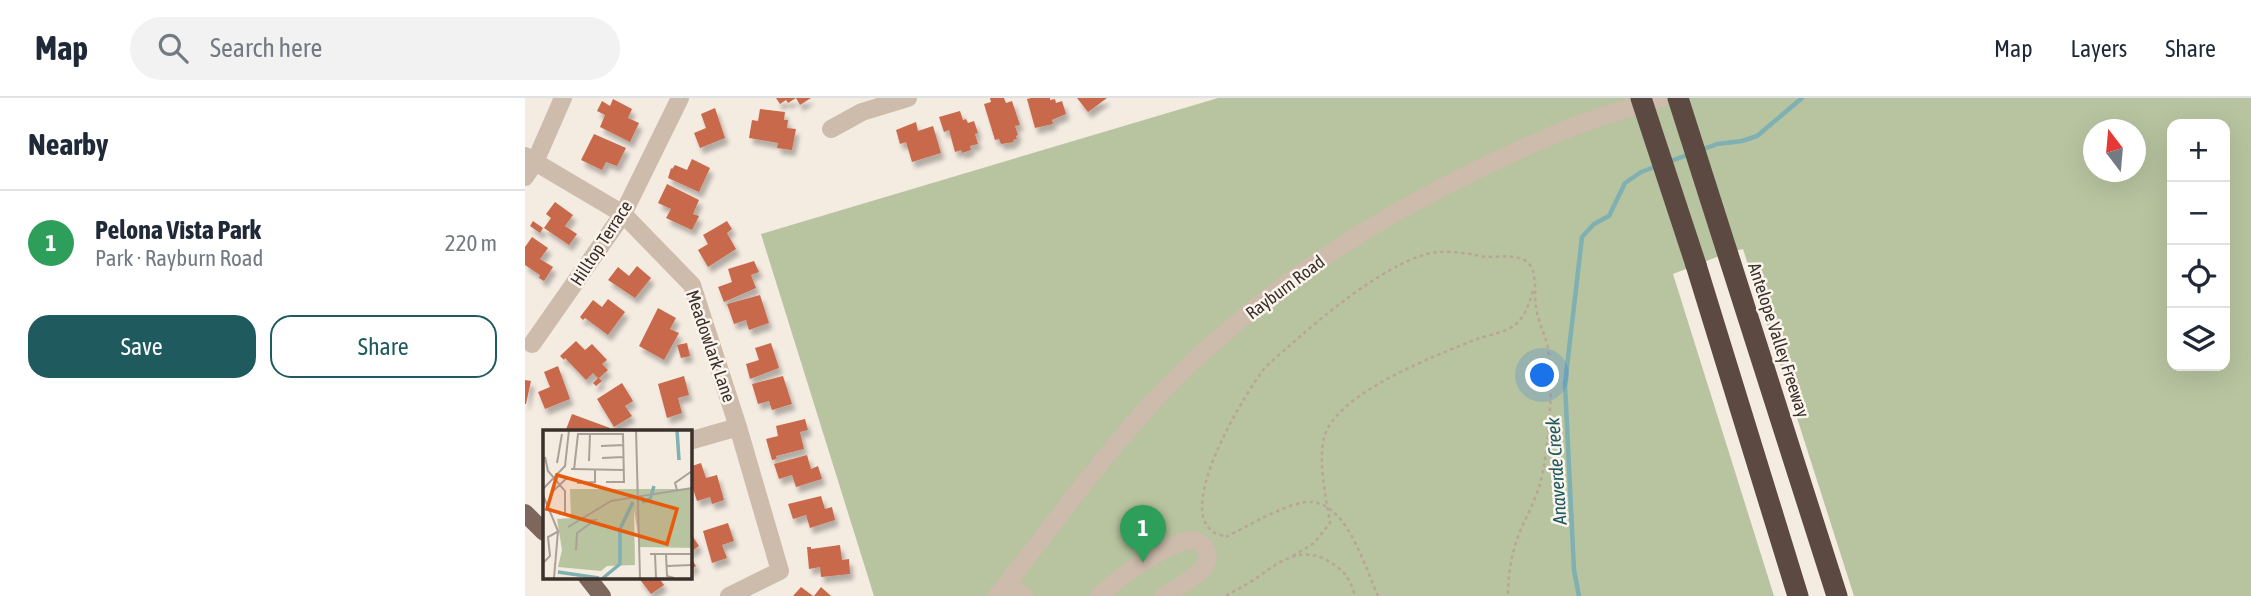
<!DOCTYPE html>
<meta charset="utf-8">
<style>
:root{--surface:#fff;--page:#f2f2f3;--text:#1f2937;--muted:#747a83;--line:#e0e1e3;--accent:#1f5a5e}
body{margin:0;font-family:"Asap Condensed",sans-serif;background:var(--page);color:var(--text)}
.controls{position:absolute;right:21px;top:21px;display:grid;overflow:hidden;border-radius:14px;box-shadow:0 7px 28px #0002}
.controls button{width:63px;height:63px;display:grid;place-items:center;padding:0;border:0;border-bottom:2px solid var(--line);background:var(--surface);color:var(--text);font:35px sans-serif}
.compass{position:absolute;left:1558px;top:21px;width:63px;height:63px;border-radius:50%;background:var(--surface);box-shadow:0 7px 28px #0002;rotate:344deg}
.you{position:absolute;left:1018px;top:278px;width:24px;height:24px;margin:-18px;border:5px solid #fff;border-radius:50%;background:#1a73e8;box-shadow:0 0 0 10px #1a73e833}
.badge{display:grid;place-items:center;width:46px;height:46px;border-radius:50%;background:var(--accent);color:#fff;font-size:23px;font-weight:700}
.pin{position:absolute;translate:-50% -58px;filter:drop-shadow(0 2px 4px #0008)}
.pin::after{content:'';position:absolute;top:37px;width:24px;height:21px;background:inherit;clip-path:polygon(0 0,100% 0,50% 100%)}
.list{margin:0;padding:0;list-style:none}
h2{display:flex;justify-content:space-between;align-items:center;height:91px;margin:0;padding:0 28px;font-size:30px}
h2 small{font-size:23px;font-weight:400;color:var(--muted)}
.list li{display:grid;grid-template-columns:46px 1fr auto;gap:21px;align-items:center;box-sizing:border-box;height:105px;padding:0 28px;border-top:2px solid var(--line)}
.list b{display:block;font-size:26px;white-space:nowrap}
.list p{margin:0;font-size:23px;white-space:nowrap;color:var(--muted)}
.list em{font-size:23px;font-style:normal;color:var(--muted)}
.actions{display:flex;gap:14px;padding:21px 28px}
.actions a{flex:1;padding:16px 0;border:2px solid var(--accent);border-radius:21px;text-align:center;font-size:24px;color:var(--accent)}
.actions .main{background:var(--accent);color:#fff}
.icon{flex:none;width:38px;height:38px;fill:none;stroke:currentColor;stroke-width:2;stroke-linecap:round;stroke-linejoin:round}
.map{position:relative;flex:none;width:1726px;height:498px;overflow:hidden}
header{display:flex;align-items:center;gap:42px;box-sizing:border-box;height:98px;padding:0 35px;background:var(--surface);border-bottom:2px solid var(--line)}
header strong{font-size:33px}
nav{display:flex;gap:38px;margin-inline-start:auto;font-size:24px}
.search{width:490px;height:63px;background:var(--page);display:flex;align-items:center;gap:18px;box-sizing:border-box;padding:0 24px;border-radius:38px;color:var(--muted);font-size:26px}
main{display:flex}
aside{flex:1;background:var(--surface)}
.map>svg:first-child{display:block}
</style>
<header>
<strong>Map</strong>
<div class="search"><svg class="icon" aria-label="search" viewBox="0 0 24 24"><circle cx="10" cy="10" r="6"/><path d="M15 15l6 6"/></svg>Search here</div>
<nav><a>Map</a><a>Layers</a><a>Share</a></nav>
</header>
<main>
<aside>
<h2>Nearby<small></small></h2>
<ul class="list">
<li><span class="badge" style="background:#2e9e5b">1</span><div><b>Pelona Vista Park</b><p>Park · Rayburn Road</p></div><em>220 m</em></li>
</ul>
<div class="actions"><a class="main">Save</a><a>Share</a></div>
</aside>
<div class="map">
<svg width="1726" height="498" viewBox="0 0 1726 498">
<defs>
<filter id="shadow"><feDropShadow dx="3.5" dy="6" stdDeviation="2" flood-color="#0004"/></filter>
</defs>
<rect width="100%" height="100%" fill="#f4ebe1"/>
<path fill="#b8c4a0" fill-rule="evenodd" d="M 693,0 L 1726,0 L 1726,498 L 1329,498 L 1218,151 L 1202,155 L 1148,176 L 1249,498 L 349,498 L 236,136 ZM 1647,26 L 1700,26 L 1700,268 L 1647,268 ZM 1568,32 L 1610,32 L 1610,74 L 1568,74 Z"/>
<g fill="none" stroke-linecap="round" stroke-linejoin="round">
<path stroke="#7fb0b2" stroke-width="4.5" d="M 1176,52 L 1192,46 L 1217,43 L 1232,38 L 1277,0
M 1143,64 L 1165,56
M 1054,498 L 1049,472 L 1040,286 L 1057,139 L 1069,126 L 1084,118 L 1100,85 L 1116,74 L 1132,68"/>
</g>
<path fill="#c8694b" filter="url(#shadow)" d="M 251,0 L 286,0 L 275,7 L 271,0 L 263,5 L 261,2 L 255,6 Z
M 465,0 L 479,0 L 481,5 L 487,3 L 495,27 L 490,28 L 493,37 L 491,38 L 492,41 L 488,42 L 489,44 L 476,46 L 474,41 L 470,42 L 459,6 L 466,4 Z
M 506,0 L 525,0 L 525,2 L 530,1 L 531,5 L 537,3 L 541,16 L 527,22 L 528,26 L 510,30 L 502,1 Z
M 552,0 L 582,0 L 563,14 Z
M 88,1 L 107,11 L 103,20 L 114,25 L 105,44 L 75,29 L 80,17 L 72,13 L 77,3 L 85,8 Z
M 190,10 L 200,40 L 175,50 L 169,35 L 181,30 L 176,16 Z
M 235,11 L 260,14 L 259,22 L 263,22 L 262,30 L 271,31 L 267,52 L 252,50 L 253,45 L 224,40 L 227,22 L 233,23 Z
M 435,13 L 438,22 L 441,21 L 443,25 L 449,23 L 453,35 L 450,36 L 453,46 L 445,48 L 446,52 L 437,55 L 436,52 L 430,54 L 424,32 L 419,34 L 414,19 Z
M 391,24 L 393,33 L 408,28 L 416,55 L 387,64 L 381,44 L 375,46 L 371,32 Z
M 69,36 L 101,50 L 92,68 L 81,64 L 77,72 L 56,62 Z
M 167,61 L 185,70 L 174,94 L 143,80 L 146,70 L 147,71 L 150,67 L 162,72 Z
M 142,86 L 174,102 L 168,116 L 174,118 L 167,132 L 141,120 L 146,111 L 133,105 Z
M 30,104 L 48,117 L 40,128 L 52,136 L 44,147 L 19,130 L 26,120 L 21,116 Z
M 8,123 L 18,130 L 15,135 L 5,128 Z
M 202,123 L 207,131 L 202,135 L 211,151 L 183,169 L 173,152 L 183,146 L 178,137 Z
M 7,139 L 23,150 L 15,161 L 28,169 L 19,183 L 14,180 L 15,177 L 0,167 L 0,149 Z
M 229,163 L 234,174 L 226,177 L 231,190 L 199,204 L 193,189 L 207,184 L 203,171 Z
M 112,168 L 126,180 L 110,200 L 83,182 L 93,169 L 104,178 Z
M 235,197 L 244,225 L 224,232 L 221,222 L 209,226 L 202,206 Z
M 83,201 L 100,214 L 83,237 L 60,220 L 58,222 L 55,219 L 68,202 L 77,209 Z
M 133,210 L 151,220 L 145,231 L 154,235 L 139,262 L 114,248 Z
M 51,243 L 60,252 L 67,246 L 82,262 L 77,266 L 83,272 L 74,280 L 77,283 L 71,288 L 68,285 L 73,280 L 68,275 L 61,282 L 40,260 L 39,262 L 35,258 Z
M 162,245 L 165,258 L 156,260 L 152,247 Z
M 246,245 L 254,270 L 225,281 L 221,266 L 234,262 L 230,250 Z
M 33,268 L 45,301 L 20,311 L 13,294 L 25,289 L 19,274 Z
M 159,278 L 164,297 L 153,300 L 157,315 L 142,320 L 133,286 Z
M 258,278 L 267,306 L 247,312 L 244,303 L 233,306 L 227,286 Z
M 0,282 L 6,283 L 1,306 L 0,306 Z
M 97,285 L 108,303 L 100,308 L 107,318 L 89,329 L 72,301 Z
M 47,316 L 85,330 L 84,334 L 40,334 Z
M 280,321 L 283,332 L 275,334 L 279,351 L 251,358 L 252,361 L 247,362 L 241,341 L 253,338 L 251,328 Z
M 282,357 L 286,371 L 293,368 L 297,381 L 271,389 L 267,377 L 254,381 L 249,366 Z
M 176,365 L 181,380 L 192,377 L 199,402 L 187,406 L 185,399 L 172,403 L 164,379 L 164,369 Z
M 296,398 L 300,411 L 307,409 L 310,422 L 285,430 L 281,417 L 268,421 L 263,406 Z
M 203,425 L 209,443 L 197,447 L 202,460 L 187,465 L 178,433 Z
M 164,433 L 174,448 L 164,455 Z
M 315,447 L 317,462 L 324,461 L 325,476 L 296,479 L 295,469 L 284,471 L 282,449 L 286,449 L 286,451 Z
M 164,457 L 171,468 L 164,473 Z
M 113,479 L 133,479 L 139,487 L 126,496 Z
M 276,489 L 288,498 L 268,498 Z
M 296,489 L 306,498 L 289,498 Z"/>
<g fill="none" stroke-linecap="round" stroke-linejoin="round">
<path stroke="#b9a596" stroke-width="2.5" stroke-dasharray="3.5 3.5" stroke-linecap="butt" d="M 768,458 L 789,445 L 805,425 C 801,401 793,363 799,340 C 810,295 912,257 952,241 C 964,237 982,234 991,226 C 1001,217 1004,205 1008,193
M 701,498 C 711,492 721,487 730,481 C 754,464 776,446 805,464 C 820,473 825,481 830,498
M 853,498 C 840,470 823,407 787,404 C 766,402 721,429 701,439 C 697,437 690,436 687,433 C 652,407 719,297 739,271 C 746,263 755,256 762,250 C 795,220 869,158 913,154 C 927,153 942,155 955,158 C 970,161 989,154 1002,164 C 1013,172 1009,196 1011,209 C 1013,224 1020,236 1023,250 C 1029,282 1024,350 1016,382 C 1012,399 1003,415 996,431 C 987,452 983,475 983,498"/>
<path stroke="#cdbbac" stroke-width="18" d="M 306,31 L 337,14 L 383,0
M 0,58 L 98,116 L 167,187 L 213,329 L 255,473 L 204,498
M 0,79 L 10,64 L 38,0
M 7,246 L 98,116 L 155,0
M 164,343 L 213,329
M 482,486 L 499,498
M 472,498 C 527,429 578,356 639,292 C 729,199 838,127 954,71 C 991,53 1028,36 1066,22 C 1089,14 1113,7 1137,0
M 574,498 C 596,478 632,451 661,443 C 668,441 676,443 680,450 C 693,472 653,488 639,498"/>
<path stroke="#7d675c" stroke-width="18" d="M 0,415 L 19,434
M 62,479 L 77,498"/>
<path stroke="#5c4a42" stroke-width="21" d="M 1153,0 L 1312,498
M 1171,167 L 1273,498"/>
<path stroke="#5c4a42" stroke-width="21" d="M 1116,0 L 1171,167"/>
</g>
<g text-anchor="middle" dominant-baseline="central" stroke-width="5" stroke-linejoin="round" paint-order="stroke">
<g font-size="18" fill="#3b302b" stroke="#fbf5ee">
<text transform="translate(76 145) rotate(-57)">Hilltop Terrace</text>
<text transform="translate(760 189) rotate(-37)">Rayburn Road</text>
<text transform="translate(1254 242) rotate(72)">Antelope Valley Freeway</text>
<text transform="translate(186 248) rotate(71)">Meadowlark Lane</text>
</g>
<g font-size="19" font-style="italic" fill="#1f5a5e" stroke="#fbf5ee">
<text transform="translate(1031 373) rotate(-94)">Anaverde Creek</text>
</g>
</g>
<g transform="translate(18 332)">
<rect width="149" height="149" fill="#f4ebe1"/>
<path d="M 27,59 L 148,59 L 149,118 L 97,117 L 91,80 L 92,135 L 64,136 L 58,141 L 15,137 L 19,120 L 14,89 L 28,88 Z" fill="#b8c4a0"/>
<path fill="none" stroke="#7fb0b2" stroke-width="3.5" d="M 134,0 L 136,30M 99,72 L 107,69 L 111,56M 15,142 L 56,148M 60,148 L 77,134 L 77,99 L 90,72"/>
<path fill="none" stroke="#aaa098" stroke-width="2" d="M 93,0 L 97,148M 58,16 L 81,15M 2,27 L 5,41 L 22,61 L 22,83 L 16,84M 59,28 L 81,27M 46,31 L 47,4M 14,33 L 19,4M 28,39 L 81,40M 31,40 L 35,4 L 80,4M 63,52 L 81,52 L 80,3M 34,53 L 52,52 L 52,40M 0,59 L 22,36 L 26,0M 134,60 L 132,53 L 149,41M 9,62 L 25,47M 0,65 L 15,101 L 11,148M 25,97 L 68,71 L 149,58M 33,120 L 34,103 L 52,90 L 40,91M 107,124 L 147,124M 112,124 L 113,148M 123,124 L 124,146 L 131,148M 0,133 L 7,126 L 5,107 L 16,101M 124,136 L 149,135"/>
<path fill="#e8590c" fill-opacity="0.15" stroke="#e8590c" stroke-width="3.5" d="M 14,45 L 134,79 L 124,114 L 4,79 Z"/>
<rect width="149" height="149" fill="none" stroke="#3b302b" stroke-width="3.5"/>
</g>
</svg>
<div class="controls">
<button>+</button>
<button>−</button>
<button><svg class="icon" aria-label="locate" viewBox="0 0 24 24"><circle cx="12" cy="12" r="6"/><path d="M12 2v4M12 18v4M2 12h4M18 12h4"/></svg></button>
<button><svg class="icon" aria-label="layers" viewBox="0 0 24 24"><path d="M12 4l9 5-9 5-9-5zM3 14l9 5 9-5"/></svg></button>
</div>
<svg class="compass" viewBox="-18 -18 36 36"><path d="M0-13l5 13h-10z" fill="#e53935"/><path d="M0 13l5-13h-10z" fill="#747a83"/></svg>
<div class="you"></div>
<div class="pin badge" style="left:618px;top:465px;background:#2e9e5b">1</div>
</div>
</main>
